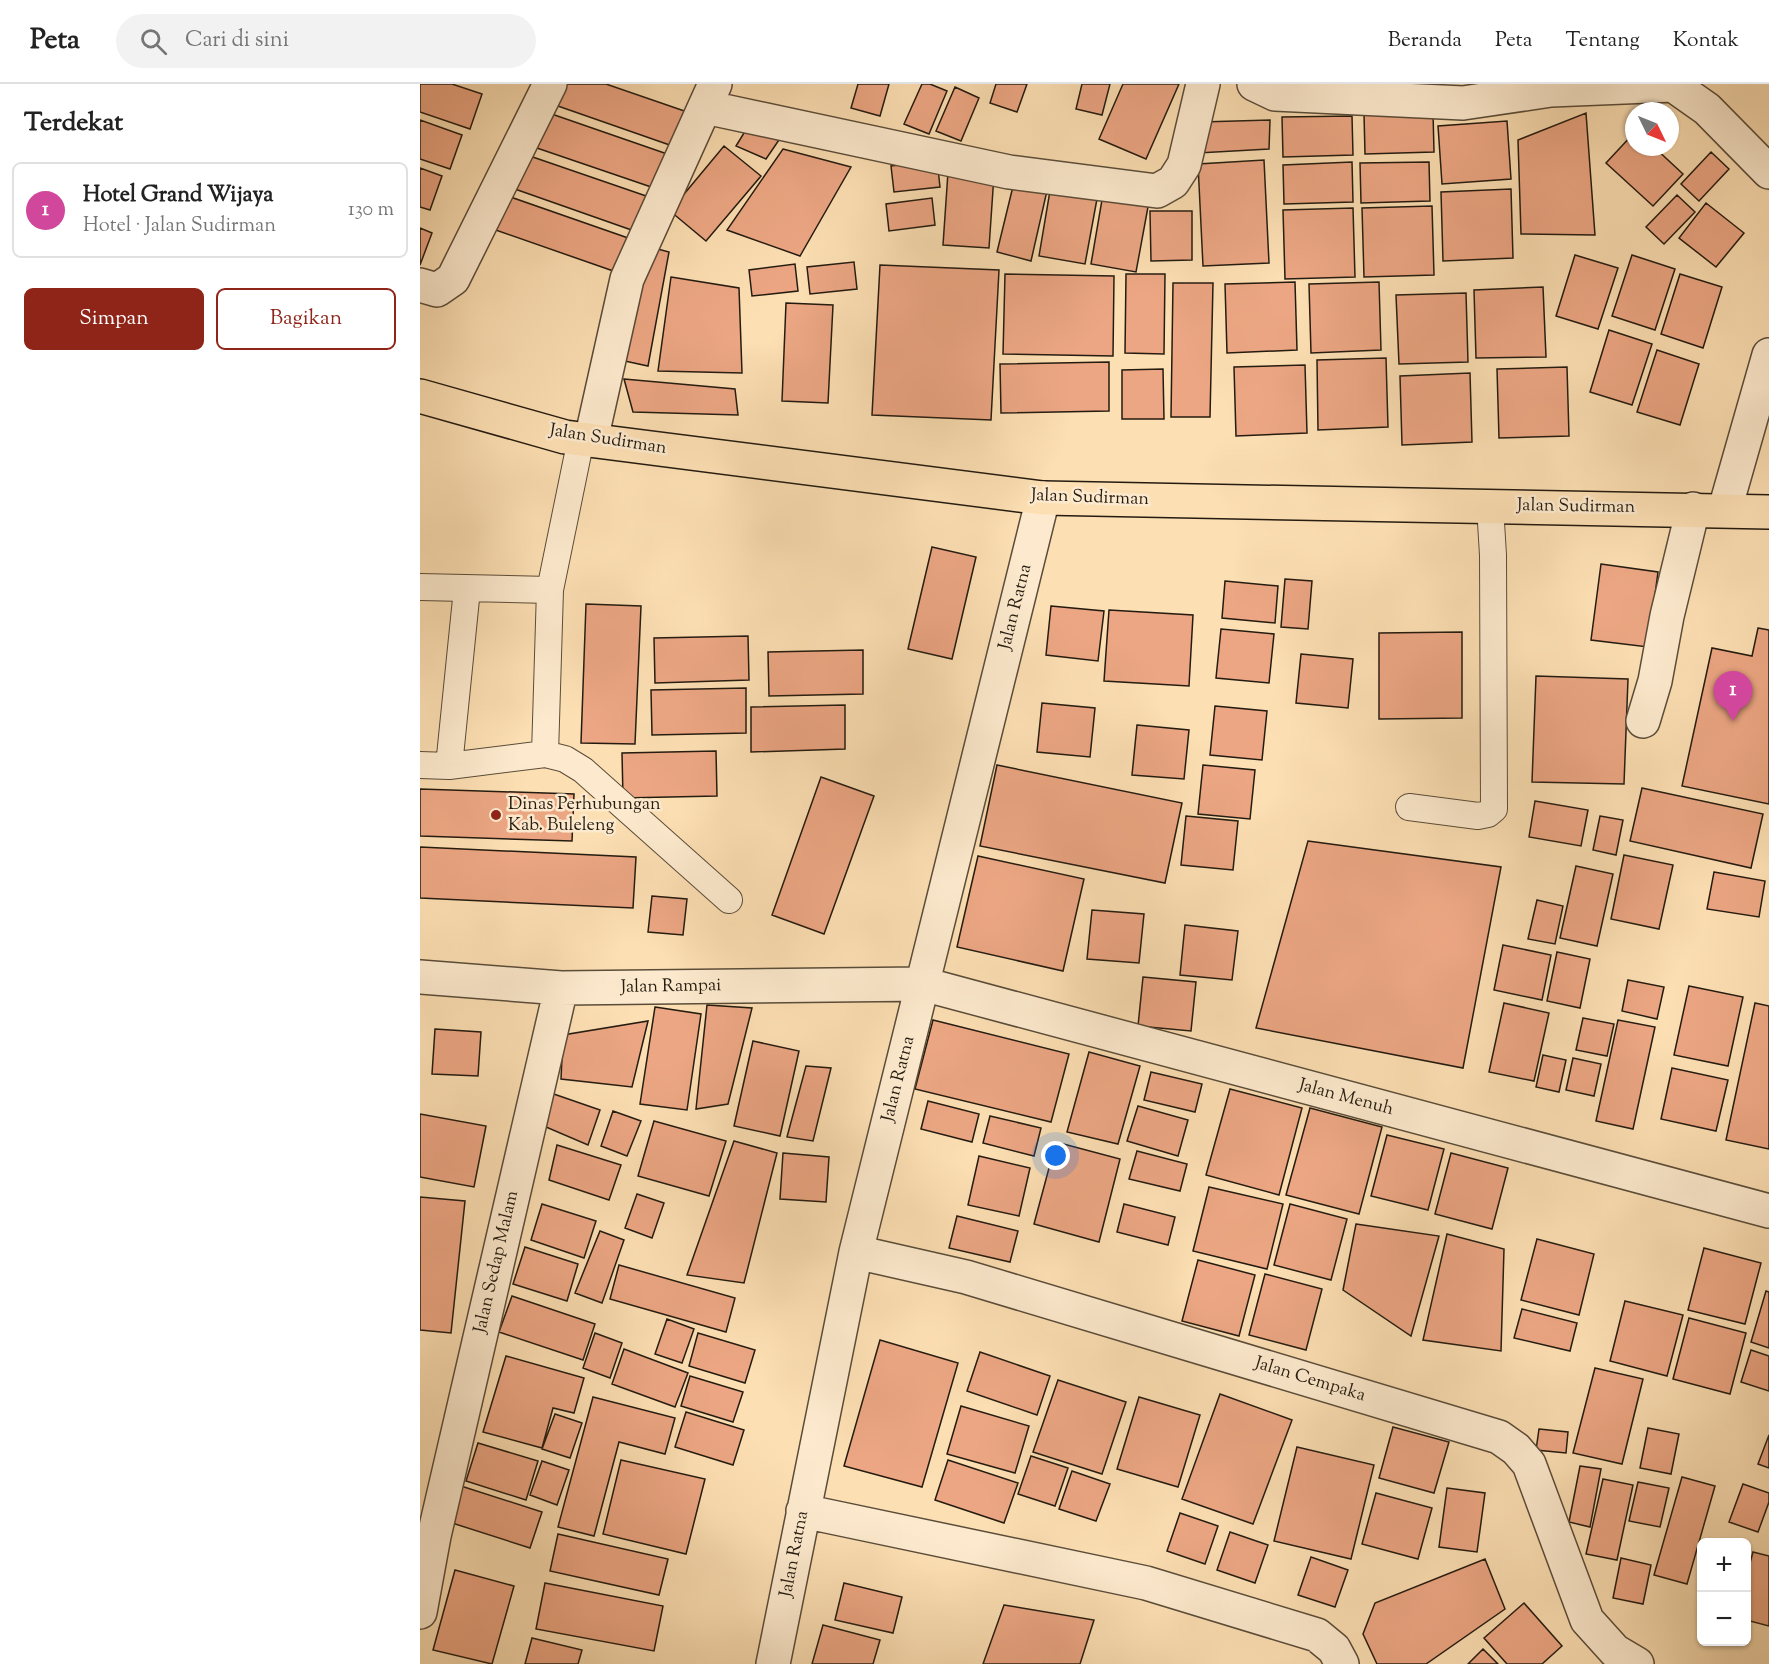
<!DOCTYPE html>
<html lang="id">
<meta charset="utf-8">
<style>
:root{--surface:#fff;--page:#f2f2f2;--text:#222;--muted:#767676;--line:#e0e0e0;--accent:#8f2418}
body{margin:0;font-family:"Sorts Mill Goudy",serif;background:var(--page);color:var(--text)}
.controls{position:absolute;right:18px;bottom:18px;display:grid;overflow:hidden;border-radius:9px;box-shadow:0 2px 4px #0004}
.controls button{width:54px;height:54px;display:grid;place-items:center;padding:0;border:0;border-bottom:2px solid var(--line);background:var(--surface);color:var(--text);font:30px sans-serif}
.compass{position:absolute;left:1205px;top:18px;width:54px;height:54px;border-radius:50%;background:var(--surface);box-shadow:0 2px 4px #0004;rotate:133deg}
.you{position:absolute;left:636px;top:1072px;width:21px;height:21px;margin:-15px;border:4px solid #fff;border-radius:50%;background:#1a73e8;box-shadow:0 0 0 9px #1a73e833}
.badge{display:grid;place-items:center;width:39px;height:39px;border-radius:50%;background:var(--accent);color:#fff;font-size:20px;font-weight:700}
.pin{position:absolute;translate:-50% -50px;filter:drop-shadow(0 2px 3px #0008)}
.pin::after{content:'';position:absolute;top:32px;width:21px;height:18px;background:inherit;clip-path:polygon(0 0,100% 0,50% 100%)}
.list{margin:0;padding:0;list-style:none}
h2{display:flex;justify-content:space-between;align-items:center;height:78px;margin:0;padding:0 24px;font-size:26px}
h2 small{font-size:20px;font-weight:400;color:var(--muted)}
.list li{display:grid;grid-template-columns:39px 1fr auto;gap:18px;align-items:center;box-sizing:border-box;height:96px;margin:0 12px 12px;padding:0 12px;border:2px solid var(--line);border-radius:9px}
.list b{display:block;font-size:22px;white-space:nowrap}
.list p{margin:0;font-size:20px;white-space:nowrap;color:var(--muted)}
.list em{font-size:20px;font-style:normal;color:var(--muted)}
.actions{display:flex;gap:12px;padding:18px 24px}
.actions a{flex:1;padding:14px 0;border:2px solid var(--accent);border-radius:9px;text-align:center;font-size:21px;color:var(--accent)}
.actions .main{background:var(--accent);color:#fff}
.icon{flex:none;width:33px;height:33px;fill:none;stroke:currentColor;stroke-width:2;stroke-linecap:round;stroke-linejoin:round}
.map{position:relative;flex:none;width:1349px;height:1580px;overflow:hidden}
header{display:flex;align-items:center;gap:36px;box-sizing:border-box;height:84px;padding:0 30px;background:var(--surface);border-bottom:2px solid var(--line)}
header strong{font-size:28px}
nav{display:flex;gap:33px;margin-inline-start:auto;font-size:21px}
.search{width:420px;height:54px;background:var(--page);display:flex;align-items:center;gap:15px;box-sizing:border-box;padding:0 21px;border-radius:33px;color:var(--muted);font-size:22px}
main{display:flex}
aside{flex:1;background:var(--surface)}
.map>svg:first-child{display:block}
</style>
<header>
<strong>Peta</strong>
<div class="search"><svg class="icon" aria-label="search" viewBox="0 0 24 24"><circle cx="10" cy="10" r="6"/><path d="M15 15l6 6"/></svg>Cari di sini</div>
<nav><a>Beranda</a><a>Peta</a><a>Tentang</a><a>Kontak</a></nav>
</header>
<main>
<aside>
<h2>Terdekat<small></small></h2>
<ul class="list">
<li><span class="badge" style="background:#d1479c">1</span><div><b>Hotel Grand Wijaya</b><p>Hotel · Jalan Sudirman</p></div><em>130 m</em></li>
</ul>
<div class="actions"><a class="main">Simpan</a><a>Bagikan</a></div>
</aside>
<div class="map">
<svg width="1349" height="1580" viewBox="0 0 1349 1580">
<rect width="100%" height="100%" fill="#fcdfb3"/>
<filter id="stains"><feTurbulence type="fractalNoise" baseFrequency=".00333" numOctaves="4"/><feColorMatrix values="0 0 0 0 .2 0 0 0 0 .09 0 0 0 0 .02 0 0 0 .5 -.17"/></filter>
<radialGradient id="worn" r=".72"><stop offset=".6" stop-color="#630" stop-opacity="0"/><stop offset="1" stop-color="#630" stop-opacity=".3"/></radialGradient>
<path fill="#eca683" stroke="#241b10" stroke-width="1.5" d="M 0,0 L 32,0 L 62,10 L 50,45 L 0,28 Z
M 142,0 L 186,0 L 276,31 L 264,66 L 135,21 Z
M 438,0 L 469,0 L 460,32 L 431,24 Z
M 502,0 L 510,0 L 527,7 L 509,50 L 484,40 Z
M 576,0 L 607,0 L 597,28 L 570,19 Z
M 662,0 L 690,0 L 682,31 L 656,25 Z
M 703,0 L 759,0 L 726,75 L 679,55 Z
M 535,3 L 559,14 L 541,57 L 516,47 Z
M 123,27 L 253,72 L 240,106 L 111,62 Z
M 1013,28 L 1014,68 L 945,70 L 944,30 Z
M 1166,29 L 1175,151 L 1101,150 L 1098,56 Z
M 932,32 L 933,71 L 863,73 L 862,33 Z
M 0,36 L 42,51 L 30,85 L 0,75 Z
M 850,36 L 849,65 L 778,69 L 781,38 Z
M 1087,37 L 1091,95 L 1022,100 L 1018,42 Z
M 327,44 L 361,53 L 346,75 L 316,62 Z
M 1214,49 L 1214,63 L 1234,63 L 1263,90 L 1233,122 L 1186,79 Z
M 304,62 L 341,92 L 286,157 L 250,127 Z
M 363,65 L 431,83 L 380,172 L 307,146 Z
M 1291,68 L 1309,85 L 1279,117 L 1261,100 Z
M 104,70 L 232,114 L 220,149 L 92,104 Z
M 517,76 L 520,103 L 474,108 L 471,82 Z
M 844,76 L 849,179 L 783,182 L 778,80 Z
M 932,78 L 933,118 L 864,120 L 863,81 Z
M 1009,78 L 1010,117 L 941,119 L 940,79 Z
M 0,84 L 22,92 L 10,126 L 0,123 Z
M 528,88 L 574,91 L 569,164 L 523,161 Z
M 596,90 L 629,98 L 611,177 L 577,168 Z
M 632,95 L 679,104 L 665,180 L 619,172 Z
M 684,104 L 730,112 L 716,188 L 671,180 Z
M 1091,105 L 1093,174 L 1023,177 L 1021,108 Z
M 82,110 L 211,155 L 199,189 L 70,144 Z
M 1257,111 L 1275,128 L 1244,160 L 1226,143 Z
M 512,114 L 515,141 L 469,147 L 466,120 Z
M 1286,119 L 1324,149 L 1296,183 L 1259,154 Z
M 1012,122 L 1014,191 L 944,193 L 942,124 Z
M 933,124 L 935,193 L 865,195 L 863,126 Z
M 730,127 L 772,127 L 772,176 L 731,177 Z
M 0,144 L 12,149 L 0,181 Z
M 223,161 L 249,168 L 228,282 L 200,276 Z
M 1155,171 L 1198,184 L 1178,245 L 1136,232 Z
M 1212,171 L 1255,185 L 1235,246 L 1192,232 Z
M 434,178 L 437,205 L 390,210 L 387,183 Z
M 375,180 L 378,207 L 332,212 L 329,186 Z
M 460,181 L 579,186 L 571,336 L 452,331 Z
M 585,190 L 694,192 L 693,272 L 583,270 Z
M 706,190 L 745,190 L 744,270 L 705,269 Z
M 1260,190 L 1302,203 L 1283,264 L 1241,250 Z
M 251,193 L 319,204 L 322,289 L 238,287 Z
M 875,198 L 877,266 L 807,269 L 805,200 Z
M 959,198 L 961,266 L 891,269 L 889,200 Z
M 753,199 L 793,199 L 790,333 L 751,333 Z
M 1123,203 L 1126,273 L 1056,274 L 1054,206 Z
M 1046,209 L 1048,278 L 979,280 L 976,211 Z
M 366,219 L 413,221 L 408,319 L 362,317 Z
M 1189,246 L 1232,260 L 1212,321 L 1170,308 Z
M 1237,266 L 1279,280 L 1260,341 L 1217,328 Z
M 966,274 L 968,343 L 898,346 L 897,276 Z
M 689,278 L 689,327 L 581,329 L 580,280 Z
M 885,281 L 887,349 L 816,352 L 814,283 Z
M 1147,283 L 1149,352 L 1079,354 L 1077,285 Z
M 743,285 L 744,335 L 702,335 L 702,286 Z
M 1050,289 L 1052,358 L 982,361 L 980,292 Z
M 204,295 L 315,305 L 318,331 L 213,328 Z
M 512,463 L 556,473 L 532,575 L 488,565 Z
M 1181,480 L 1238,488 L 1228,563 L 1171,556 Z
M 865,495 L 892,497 L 888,545 L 861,543 Z
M 805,497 L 858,502 L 855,539 L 802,534 Z
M 166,520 L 221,522 L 215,660 L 161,659 Z
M 631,522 L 684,527 L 678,577 L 626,571 Z
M 689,526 L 773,531 L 769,602 L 684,597 Z
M 1338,544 L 1349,546 L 1349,720 L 1262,702 L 1292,564 L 1332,572 Z
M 801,545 L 854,550 L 849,599 L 796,594 Z
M 1042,548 L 1042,634 L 959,635 L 959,549 Z
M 328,552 L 329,596 L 235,599 L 234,554 Z
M 443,566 L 443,610 L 349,612 L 348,568 Z
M 881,570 L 933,575 L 928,624 L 876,619 Z
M 1116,592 L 1208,595 L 1204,700 L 1112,698 Z
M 326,604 L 326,649 L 232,651 L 231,606 Z
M 622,619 L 675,624 L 670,673 L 617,668 Z
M 425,621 L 425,665 L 331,668 L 331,623 Z
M 795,622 L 847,627 L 842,676 L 790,671 Z
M 717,641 L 769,646 L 764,695 L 712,691 Z
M 296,667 L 297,712 L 203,714 L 202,669 Z
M 577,681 L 762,719 L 745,799 L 560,762 Z
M 783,681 L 835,686 L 830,735 L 778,730 Z
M 401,693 L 454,712 L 404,850 L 352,831 Z
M 1222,704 L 1343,730 L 1331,784 L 1210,757 Z
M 0,705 L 154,710 L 152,757 L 0,752 Z
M 1115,717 L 1168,726 L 1161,762 L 1109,753 Z
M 766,732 L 818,737 L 813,786 L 761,781 Z
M 1180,732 L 1203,736 L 1196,771 L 1173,766 Z
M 888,757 L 1081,783 L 1043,984 L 836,944 Z
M 0,763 L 216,773 L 213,824 L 0,814 Z
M 1204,771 L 1253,781 L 1239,845 L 1191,835 Z
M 558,772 L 664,795 L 643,887 L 537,863 Z
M 1156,782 L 1193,790 L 1177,862 L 1140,854 Z
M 1294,788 L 1345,797 L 1339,833 L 1287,825 Z
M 232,812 L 267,815 L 263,851 L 228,848 Z
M 1117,816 L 1143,822 L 1135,860 L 1108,855 Z
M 672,826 L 724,830 L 719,879 L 667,875 Z
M 765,841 L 818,847 L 812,896 L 760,891 Z
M 1083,861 L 1131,871 L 1122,916 L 1074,906 Z
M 1137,868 L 1170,875 L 1160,924 L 1127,917 Z
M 723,893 L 776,898 L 771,947 L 718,942 Z
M 1208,896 L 1244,903 L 1237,935 L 1202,927 Z
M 1269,902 L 1323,913 L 1308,982 L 1254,971 Z
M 1084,919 L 1129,929 L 1114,997 L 1069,988 Z
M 1335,919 L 1349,922 L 1349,1065 L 1306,1056 Z
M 287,921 L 332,924 L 308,1020 L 276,1025 Z
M 235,923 L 281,930 L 267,1026 L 220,1020 Z
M 1163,934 L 1194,940 L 1187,972 L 1156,966 Z
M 513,936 L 649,970 L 631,1038 L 495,1005 Z
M 1198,936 L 1235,943 L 1213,1045 L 1176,1037 Z
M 228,937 L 212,1003 L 141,995 L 143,951 Z
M 15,945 L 61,948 L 58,992 L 12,990 Z
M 333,957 L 379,967 L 360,1052 L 314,1042 Z
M 669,968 L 720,982 L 698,1060 L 647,1048 Z
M 1123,971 L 1146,976 L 1139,1008 L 1116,1003 Z
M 1153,974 L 1181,980 L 1174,1012 L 1146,1006 Z
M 386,982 L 411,984 L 393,1057 L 367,1053 Z
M 1252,984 L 1308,996 L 1296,1047 L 1241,1035 Z
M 731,988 L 782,1000 L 775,1028 L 724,1016 Z
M 810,1005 L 882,1024 L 859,1111 L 786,1091 Z
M 128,1008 L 180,1026 L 168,1061 L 126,1043 Z
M 508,1017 L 559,1030 L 552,1058 L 501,1045 Z
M 718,1022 L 768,1036 L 758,1072 L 707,1057 Z
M 890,1024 L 962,1043 L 939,1130 L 866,1111 Z
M 193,1027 L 221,1037 L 207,1072 L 181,1062 Z
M 0,1030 L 66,1042 L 54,1103 L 0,1093 Z
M 570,1032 L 621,1044 L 614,1072 L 563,1059 Z
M 234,1037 L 306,1057 L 289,1112 L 218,1092 Z
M 967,1051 L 1024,1065 L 1008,1126 L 951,1112 Z
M 314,1057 L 357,1069 L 324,1199 L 267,1191 Z
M 636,1058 L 700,1075 L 679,1158 L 614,1140 Z
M 137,1061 L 201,1081 L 189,1116 L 129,1096 Z
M 717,1067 L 767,1080 L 760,1107 L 709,1095 Z
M 363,1069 L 409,1073 L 406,1118 L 360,1115 Z
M 1031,1069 L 1088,1084 L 1072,1145 L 1015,1130 Z
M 559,1072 L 610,1084 L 599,1132 L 548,1121 Z
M 789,1103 L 863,1120 L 847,1185 L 773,1167 Z
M 217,1110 L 244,1119 L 232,1154 L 205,1144 Z
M 0,1113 L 45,1117 L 31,1249 L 0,1246 Z
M 122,1120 L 176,1137 L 164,1174 L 111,1156 Z
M 704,1120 L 755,1133 L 748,1161 L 697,1148 Z
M 870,1120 L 927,1135 L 911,1196 L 854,1181 Z
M 537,1132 L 598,1147 L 590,1178 L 529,1164 Z
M 936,1140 L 1019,1152 L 991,1252 L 923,1206 Z
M 180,1147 L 204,1156 L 182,1219 L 155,1209 Z
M 1027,1150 L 1084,1165 L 1081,1267 L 1003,1256 Z
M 1117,1155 L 1174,1170 L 1159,1231 L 1101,1216 Z
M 105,1163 L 158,1180 L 147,1217 L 93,1200 Z
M 1284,1164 L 1341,1179 L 1325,1240 L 1268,1226 Z
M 778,1176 L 835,1191 L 819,1252 L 762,1237 Z
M 199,1181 L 315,1214 L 306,1248 L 190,1215 Z
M 845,1190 L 902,1205 L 886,1266 L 829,1251 Z
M 1346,1207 L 1349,1208 L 1349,1264 L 1331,1258 Z
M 92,1212 L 175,1240 L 163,1276 L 79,1248 Z
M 1205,1217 L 1263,1231 L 1247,1292 L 1190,1277 Z
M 1102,1225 L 1157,1239 L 1150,1267 L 1094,1254 Z
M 1269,1234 L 1326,1249 L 1310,1310 L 1253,1295 Z
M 247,1235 L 274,1245 L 262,1279 L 235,1270 Z
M 175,1249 L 202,1259 L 190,1294 L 163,1284 Z
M 278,1249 L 335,1266 L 325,1299 L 269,1282 Z
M 460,1256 L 538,1279 L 502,1403 L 424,1382 Z
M 204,1265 L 268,1289 L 255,1323 L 192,1300 Z
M 1331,1266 L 1349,1272 L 1349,1307 L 1321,1298 Z
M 560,1268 L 630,1292 L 617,1331 L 547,1307 Z
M 86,1272 L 164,1294 L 154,1329 L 133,1324 L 122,1364 L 63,1348 Z
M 1175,1284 L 1223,1295 L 1202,1380 L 1153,1369 Z
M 270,1292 L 323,1308 L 313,1338 L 261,1322 Z
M 638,1296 L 706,1318 L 682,1390 L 613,1368 Z
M 800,1310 L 872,1336 L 833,1440 L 762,1415 Z
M 173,1313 L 255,1334 L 245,1370 L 199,1358 L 174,1452 L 138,1443 Z
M 719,1313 L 780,1331 L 758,1403 L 697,1385 Z
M 541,1322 L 609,1342 L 595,1389 L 527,1370 Z
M 266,1328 L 324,1346 L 313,1381 L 255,1363 Z
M 135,1330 L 162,1339 L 150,1374 L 122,1365 Z
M 973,1343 L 1029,1358 L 1014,1409 L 959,1394 Z
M 1228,1344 L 1259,1350 L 1251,1390 L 1220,1384 Z
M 1119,1345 L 1148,1348 L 1146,1369 L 1116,1366 Z
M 1349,1351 L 1349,1384 L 1338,1380 Z
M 58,1359 L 118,1377 L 106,1416 L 46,1397 Z
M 877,1363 L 954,1381 L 931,1475 L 854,1457 Z
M 611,1372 L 648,1384 L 635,1422 L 598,1410 Z
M 201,1376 L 285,1395 L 266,1470 L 183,1450 Z
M 528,1376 L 598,1399 L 584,1439 L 515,1416 Z
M 122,1377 L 149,1386 L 137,1421 L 110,1411 Z
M 1160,1382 L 1181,1385 L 1170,1443 L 1149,1438 Z
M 652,1387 L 690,1400 L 676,1437 L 639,1425 Z
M 1262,1393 L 1295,1402 L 1267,1500 L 1234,1491 Z
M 1183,1395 L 1213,1401 L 1197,1476 L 1166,1470 Z
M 1218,1398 L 1249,1404 L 1240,1443 L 1209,1437 Z
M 1323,1400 L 1349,1409 L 1349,1418 L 1338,1448 L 1309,1438 Z
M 41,1402 L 122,1428 L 110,1464 L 29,1438 Z
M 1027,1404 L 1065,1409 L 1057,1468 L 1019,1463 Z
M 956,1409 L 1012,1424 L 998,1475 L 942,1460 Z
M 760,1429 L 798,1442 L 785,1480 L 747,1467 Z
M 810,1448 L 848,1461 L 835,1499 L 797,1486 Z
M 138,1450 L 248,1475 L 239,1511 L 130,1487 Z
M 1333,1468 L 1349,1472 L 1349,1542 L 1326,1536 L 1326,1494 Z
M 891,1473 L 928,1486 L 915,1523 L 878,1511 Z
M 1201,1474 L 1231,1481 L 1223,1520 L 1193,1514 Z
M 1065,1475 L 1085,1525 L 1006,1580 L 957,1580 L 943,1550 L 955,1519 Z
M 35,1486 L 94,1502 L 72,1580 L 13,1566 Z
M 125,1499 L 243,1522 L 234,1567 L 116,1545 Z
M 424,1499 L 482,1513 L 473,1549 L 415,1536 Z
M 1104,1519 L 1142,1562 L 1122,1580 L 1087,1580 L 1064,1554 Z
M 584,1521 L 674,1536 L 660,1580 L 563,1580 Z
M 403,1541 L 460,1556 L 453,1580 L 392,1580 Z
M 112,1554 L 162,1566 L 158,1580 L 105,1580 Z
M 1063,1565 L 1078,1580 L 1048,1580 Z"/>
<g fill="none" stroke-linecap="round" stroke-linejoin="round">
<g stroke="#5a4c39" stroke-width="28">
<path id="lane" d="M 161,355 L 130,506 L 125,670 L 145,675 L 163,686 L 309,816
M 0,503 L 130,506
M 0,681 L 29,682 L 47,505
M 29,682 L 125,670
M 989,723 L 1058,732 L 1068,730 L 1074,725 L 1073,471 L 1070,422"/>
</g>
<g stroke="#5a4c39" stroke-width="36">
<path id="street" d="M 834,0 L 855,10 L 1043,19 L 1131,6 L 1253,1 L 1287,25 L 1349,88
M 285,23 L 589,88 L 737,107 L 753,98 L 764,81 L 783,0
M 0,201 L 17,206 L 33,195 L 130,0
M 171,356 L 207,195 L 295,0
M 1305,425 L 1349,271
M 1223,637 L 1235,597 L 1247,532 L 1273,425
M 0,893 L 141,904 L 503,900 L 1349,1127
M 436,1168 L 546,1193 L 1079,1353 L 1096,1365 L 1109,1380 L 1167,1536 L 1195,1567 L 1217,1580
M 383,1427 L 726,1499 L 897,1551 L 914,1565 L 922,1580
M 0,1528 L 14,1452 L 141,904
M 353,1580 L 436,1168 L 623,414"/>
</g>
<g stroke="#241b10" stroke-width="36">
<path id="primary" d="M 0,312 L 145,353 L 623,414 L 1349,428"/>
</g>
<use href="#lane" stroke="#fdeace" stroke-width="26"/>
<use href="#street" stroke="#fdeace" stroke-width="33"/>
<use href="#primary" stroke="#fcdfb3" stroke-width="33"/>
</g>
<circle fill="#8f2418" stroke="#fdeace" stroke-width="2" cx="76" cy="731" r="6"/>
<g text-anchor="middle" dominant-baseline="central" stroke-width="5" stroke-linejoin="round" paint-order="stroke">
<g font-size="18" fill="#241b10" stroke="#fdeace">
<text transform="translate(188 356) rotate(9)">Jalan Sudirman</text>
<text transform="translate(670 414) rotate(2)">Jalan Sudirman</text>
<text transform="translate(1156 423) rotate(1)">Jalan Sudirman</text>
<text transform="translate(596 523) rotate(-76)">Jalan Ratna</text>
<text transform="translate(251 903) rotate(-1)">Jalan Rampai</text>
<text transform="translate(479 995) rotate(-76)">Jalan Ratna</text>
<text transform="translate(926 1014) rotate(15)">Jalan Menuh</text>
<text transform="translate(77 1178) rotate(-77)">Jalan Sedap Malam</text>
<text transform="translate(890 1296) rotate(17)">Jalan Cempaka</text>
<text transform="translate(375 1470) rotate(-79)">Jalan Ratna</text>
</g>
<g font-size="18" fill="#241b10" stroke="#fdeace" text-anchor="start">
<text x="88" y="721">Dinas Perhubungan<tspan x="88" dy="21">Kab. Buleleng</tspan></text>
</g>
</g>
<rect width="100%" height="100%" filter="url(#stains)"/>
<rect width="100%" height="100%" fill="url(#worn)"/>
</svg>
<div class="controls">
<button>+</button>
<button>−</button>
</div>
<svg class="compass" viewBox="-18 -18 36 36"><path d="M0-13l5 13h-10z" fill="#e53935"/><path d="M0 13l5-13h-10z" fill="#767676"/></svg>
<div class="you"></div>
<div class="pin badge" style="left:1313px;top:637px;background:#d1479c">1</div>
</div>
</main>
